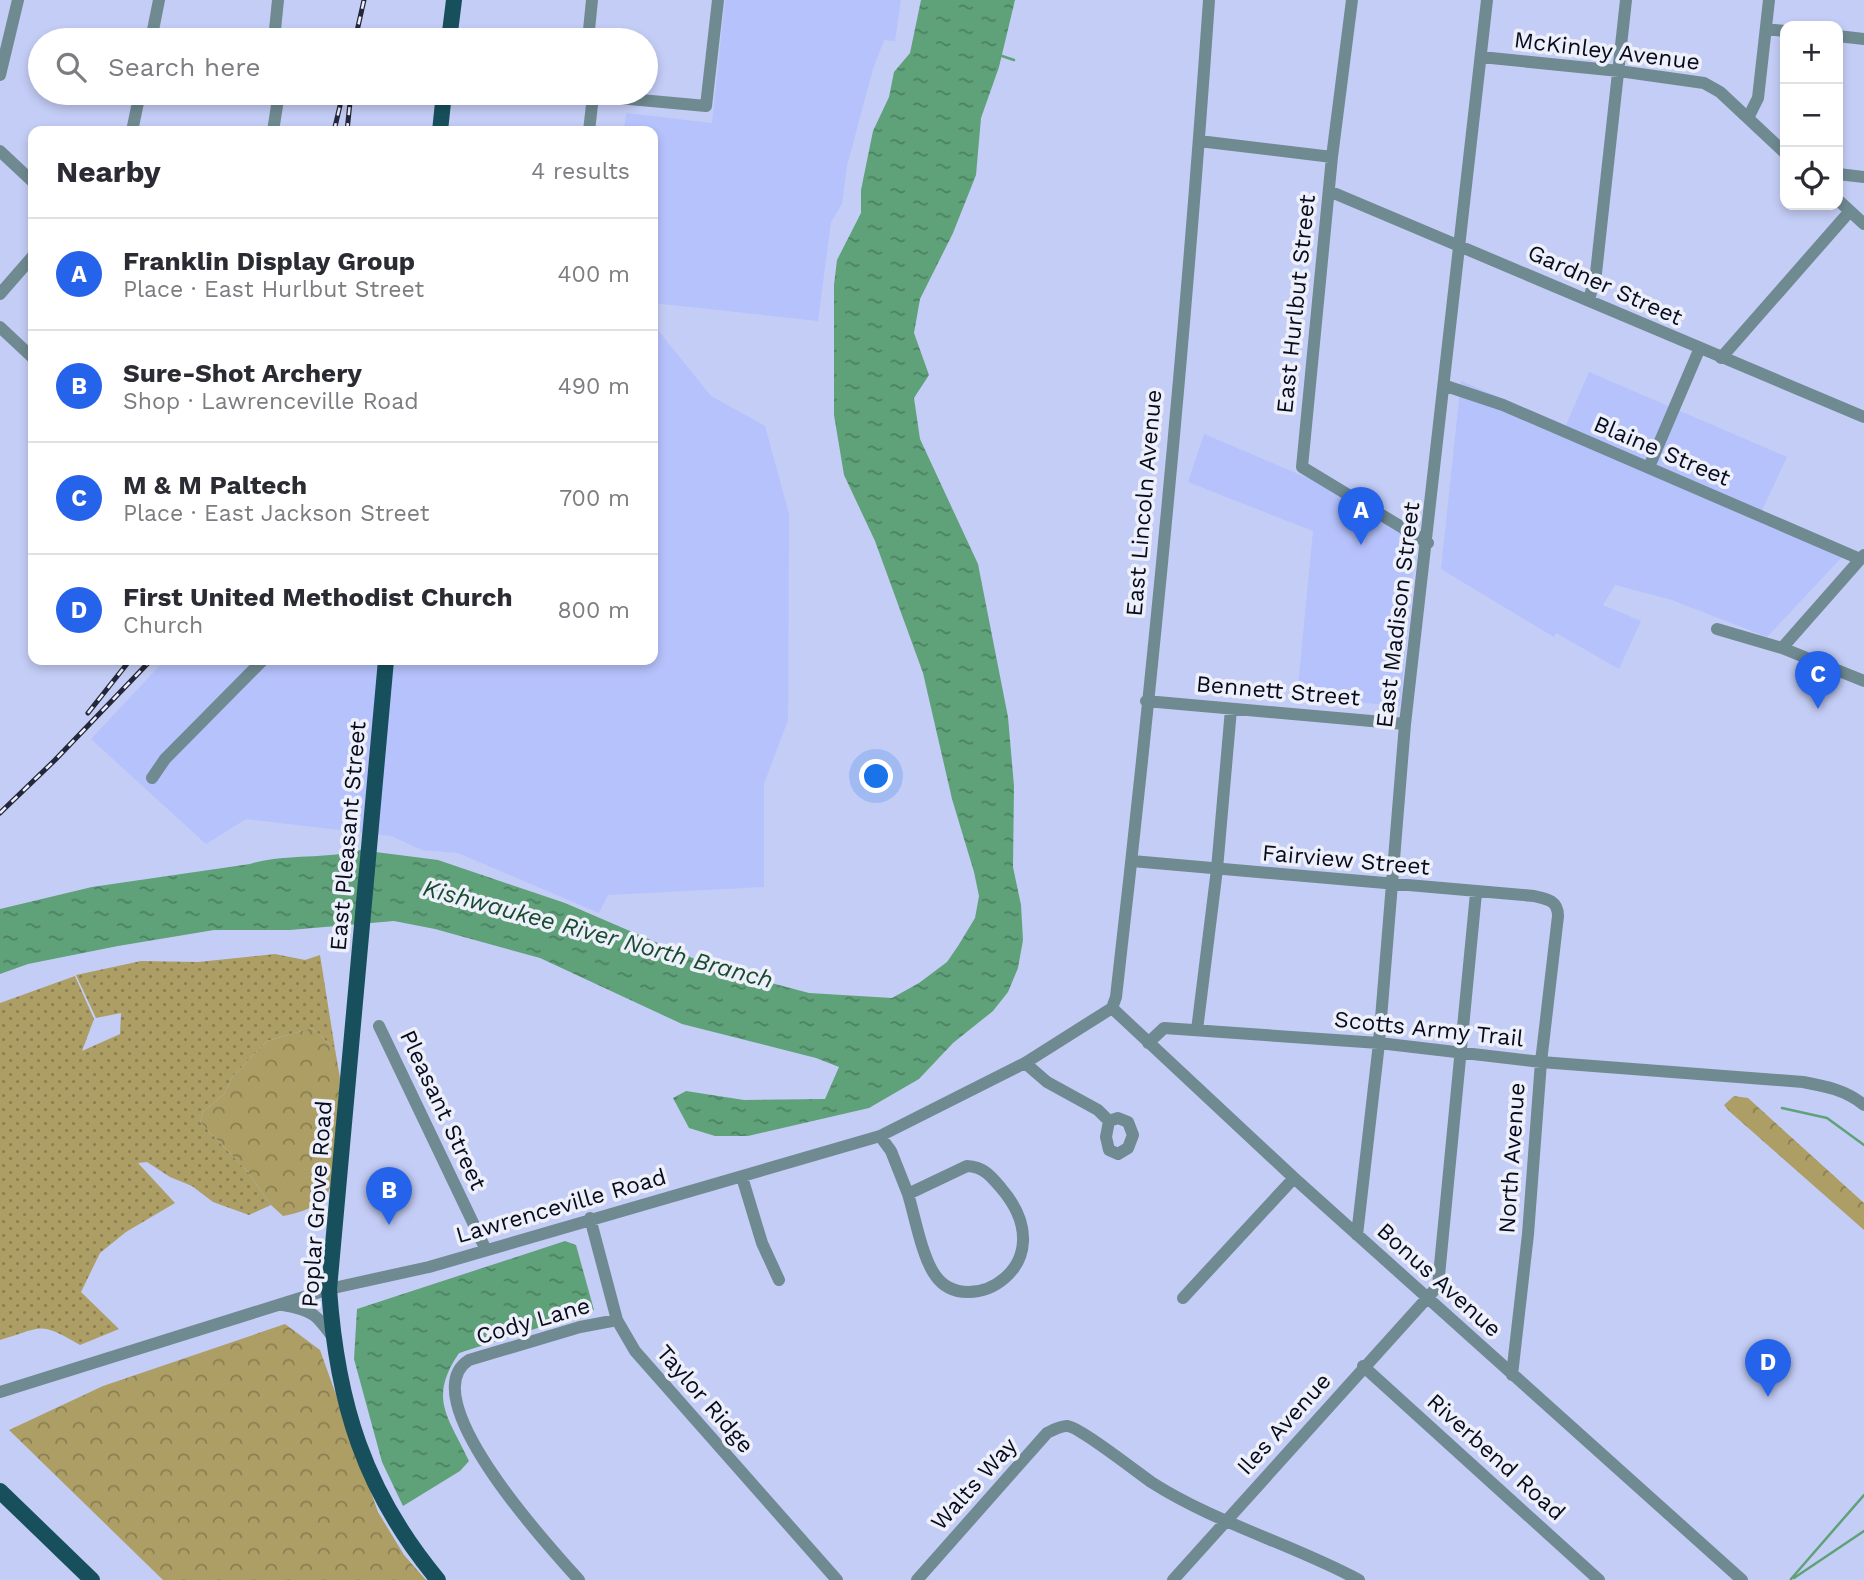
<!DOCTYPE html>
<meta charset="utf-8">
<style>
:root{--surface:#fff;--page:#f7f7f7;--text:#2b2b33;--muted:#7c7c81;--line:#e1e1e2;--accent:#2563eb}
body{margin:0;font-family:"Work Sans",sans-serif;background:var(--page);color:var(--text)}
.controls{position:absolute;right:21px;top:21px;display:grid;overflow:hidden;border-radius:14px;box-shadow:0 4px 10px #0003}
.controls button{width:63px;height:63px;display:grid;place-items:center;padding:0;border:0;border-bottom:2px solid var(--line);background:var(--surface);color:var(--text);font:35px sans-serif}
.you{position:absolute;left:877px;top:777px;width:24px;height:24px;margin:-18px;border:5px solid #fff;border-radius:50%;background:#1a73e8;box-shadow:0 0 0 10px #1a73e833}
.badge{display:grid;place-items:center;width:46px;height:46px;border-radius:50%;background:var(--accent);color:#fff;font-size:23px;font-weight:700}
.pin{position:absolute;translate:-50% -58px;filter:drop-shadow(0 2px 4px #0008)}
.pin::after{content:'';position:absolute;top:37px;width:24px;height:21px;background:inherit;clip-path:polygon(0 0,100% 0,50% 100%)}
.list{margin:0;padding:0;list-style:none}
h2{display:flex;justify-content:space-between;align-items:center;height:91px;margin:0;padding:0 28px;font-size:30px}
h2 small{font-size:23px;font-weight:400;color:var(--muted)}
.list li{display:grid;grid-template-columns:46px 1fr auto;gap:21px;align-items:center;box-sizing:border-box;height:112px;padding:0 28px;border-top:2px solid var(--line)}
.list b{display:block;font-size:26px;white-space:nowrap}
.list p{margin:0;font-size:23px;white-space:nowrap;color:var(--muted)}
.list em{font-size:23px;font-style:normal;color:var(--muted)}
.icon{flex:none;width:38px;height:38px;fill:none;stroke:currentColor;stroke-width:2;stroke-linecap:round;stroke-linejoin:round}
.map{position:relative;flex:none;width:1864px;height:1580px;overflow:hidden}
.search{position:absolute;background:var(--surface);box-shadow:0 4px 10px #0003;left:28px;top:28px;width:630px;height:77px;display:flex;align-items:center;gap:18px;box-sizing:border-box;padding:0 24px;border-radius:38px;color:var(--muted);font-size:26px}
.panel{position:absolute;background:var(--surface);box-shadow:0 4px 10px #0003;left:28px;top:126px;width:630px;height:539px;border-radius:14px}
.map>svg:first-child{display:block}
</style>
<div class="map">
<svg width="1864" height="1580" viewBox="0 0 1864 1580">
<defs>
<pattern id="grass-dots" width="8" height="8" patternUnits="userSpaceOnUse" patternTransform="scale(1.75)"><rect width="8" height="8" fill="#ac9e65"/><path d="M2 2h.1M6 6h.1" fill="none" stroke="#8a7f52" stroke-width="1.8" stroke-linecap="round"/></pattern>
<pattern id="forest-crowns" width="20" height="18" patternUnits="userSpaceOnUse" patternTransform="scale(1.75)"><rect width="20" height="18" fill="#ac9e65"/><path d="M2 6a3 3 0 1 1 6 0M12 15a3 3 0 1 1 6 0" fill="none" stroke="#8a7f52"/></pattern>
<pattern id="water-ripples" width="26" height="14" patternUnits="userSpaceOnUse" patternTransform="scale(1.75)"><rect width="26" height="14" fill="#5fa178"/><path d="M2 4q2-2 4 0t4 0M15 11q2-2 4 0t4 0" fill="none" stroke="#4c8162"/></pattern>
</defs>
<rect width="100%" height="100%" fill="#c4cdf6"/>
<path fill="#b6c2fc" d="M 725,0 L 901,0 L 895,41 L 884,40 L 873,69 L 847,166 L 842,204 L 831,222 L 818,321 L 653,303 L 653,131 L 624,131 L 626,113 L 712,123 Z
M 653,324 L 711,396 L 765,426 L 789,514 L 788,720 L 764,784 L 764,887 L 608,895 L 599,913 L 458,853 L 422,850 L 391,836 L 246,819 L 206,844 L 91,739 L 165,660 L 653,660 Z
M 1589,372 L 1787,457 L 1758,519 L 1843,556 L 1767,637 L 1672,600 L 1615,585 L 1603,605 L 1641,621 L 1619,669 L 1556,633 L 1554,637 L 1441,569 L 1461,381 L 1566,425 Z
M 1204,434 L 1348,495 L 1416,540 L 1400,706 L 1297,697 L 1313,531 L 1188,482 Z"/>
<path fill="url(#grass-dots)" d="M 275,954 L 305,960 L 320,955 L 335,1049 L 312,1028 L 267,1041 L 233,1076 L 224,1094 L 203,1112 L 200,1122 L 247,1171 L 271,1205 L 249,1215 L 213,1202 L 192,1186 L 170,1177 L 147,1162 L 138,1163 L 175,1203 L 126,1232 L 100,1253 L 81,1292 L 119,1329 L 80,1345 C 37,1320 43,1328 0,1340 L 0,1003 L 75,976 L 94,1019 L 82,1051 L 120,1034 L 121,1013 L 96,1018 L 76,975 L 141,961 L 198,962 Z"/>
<path fill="url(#forest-crowns)" d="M 312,1028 L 335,1049 L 340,1078 L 333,1180 C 327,1204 305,1212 283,1216 L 271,1205 L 247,1171 L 200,1122 L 203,1112 L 224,1094 L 233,1076 L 267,1041 Z
M 1734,1096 L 1748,1098 L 1864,1203 L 1864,1230 L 1729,1111 L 1724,1105 Z
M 285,1324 L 320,1350 L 378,1512 L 404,1555 L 426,1580 L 163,1580 L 9,1430 L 103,1386 Z"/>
<path fill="url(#water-ripples)" d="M 921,0 L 1015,0 L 999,67 L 981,118 L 976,175 L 953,233 L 920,299 L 914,333 L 929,375 L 914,398 L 920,439 L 978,564 L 1008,717 L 1014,786 L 1013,867 L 1021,905 L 1023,940 L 1018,968 L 1008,992 L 993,1011 L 953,1043 L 919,1079 L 869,1108 L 748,1136 L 715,1136 L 689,1128 L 673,1098 L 686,1091 L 744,1100 L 825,1099 L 839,1067 L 816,1058 L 682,1024 L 540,958 L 435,929 L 394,921 L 290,930 L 214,930 L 118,946 L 28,964 L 0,974 L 0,909 L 92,887 L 250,864 C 286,853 324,860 360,850 L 438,860 L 565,903 L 718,969 L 809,993 L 892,998 L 919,983 L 947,962 L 958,946 L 975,918 L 979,896 L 974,872 L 952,799 L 923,673 L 875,541 L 844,475 L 834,415 L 834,285 L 837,260 L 861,213 L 861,190 L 873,131 L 889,97 L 894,72 L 910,53 Z
M 565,1241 L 576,1245 L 594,1310 L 459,1353 C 428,1399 448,1416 469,1461 L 460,1471 L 403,1506 L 382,1462 L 354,1359 L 357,1309 Z"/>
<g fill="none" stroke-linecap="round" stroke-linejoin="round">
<path stroke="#5fa178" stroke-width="2.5" d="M 1002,56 L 1014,60
M 1782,1108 L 1827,1118 L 1864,1145
M 1794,1578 L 1864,1531
M 1791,1579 L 1864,1495"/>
<path stroke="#6f8a91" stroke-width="12" d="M 1352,0 L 1332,157 L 1302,467 L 1428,543
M 1766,29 L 1785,31
M 1838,36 L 1864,39
M 151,40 L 159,0
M 274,40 L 278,0
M 588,40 L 592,0
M 1481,57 L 1619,71 L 1704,83 L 1720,92 L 1785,153
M 0,75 L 18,0
M 564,93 L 706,106 L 718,0
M 1748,118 L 1758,98 L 1769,0
M 132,131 L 140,93
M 273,131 L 279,93
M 589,131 L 593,96
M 1199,141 L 1332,157
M 0,151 L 33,182
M 1838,174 L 1864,177
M 1329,191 L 1864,417
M 1838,200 L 1864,224
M 0,294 L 33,256
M 1589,300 L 1596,273 L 1626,0
M 0,327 L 33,358
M 1721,358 L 1850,211
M 1446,386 L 1503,405 L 1860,559
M 1649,467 L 1699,350
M 1717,629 L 1782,648 L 1864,681
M 1782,648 L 1864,555
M 1146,701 L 1405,724
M 152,778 L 165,759 L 263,660
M 1132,861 L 1534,896 C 1548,899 1558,901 1558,916 L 1541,1062 L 1528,1234 L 1512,1375
M 1112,1008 L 1116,997 C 1154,666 1186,333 1209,0
M 1112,1008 L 1294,1178 L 1742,1580
M 379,1026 L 486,1250
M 1197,1030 L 1217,869 L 1231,709
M 1148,1043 L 1164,1028 L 1379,1043 L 1541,1062 L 1803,1082 C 1825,1086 1846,1090 1864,1105
M 1025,1063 L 1047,1082 L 1098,1110 L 1109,1121
M 1118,1118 L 1128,1122 L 1133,1135 L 1128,1148 L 1118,1154 L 1109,1150 L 1106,1137 L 1109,1121 Z
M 880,1136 L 891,1151 L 908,1194
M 967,1166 C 984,1167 991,1176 1001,1188 C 1067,1265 967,1322 935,1275 C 922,1257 915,1217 908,1194 Z
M 742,1177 L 762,1243 L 779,1280
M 590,1218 L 617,1320 L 635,1351 L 837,1580
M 1357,1235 L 1379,1043 L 1405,724 L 1487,0
M 1183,1298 L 1294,1178
M 283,1305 C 313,1310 317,1315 334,1339
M 1363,1366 L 1599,1580
M 0,1392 L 329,1289 L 429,1267 L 880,1136 L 1025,1063 L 1112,1008
M 579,1580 C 552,1550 410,1397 469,1360 L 580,1327 L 617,1320
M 917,1580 L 1047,1433 C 1053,1430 1060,1426 1067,1426 C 1078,1426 1137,1472 1151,1482 C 1215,1523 1292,1544 1359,1580
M 1173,1580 L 1438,1286 L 1476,893"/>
<path stroke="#17505c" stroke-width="16" d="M 449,40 L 454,0
M 440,131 L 444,93
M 386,660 L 329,1289 C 337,1403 364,1491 438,1580
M 0,1491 L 92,1580"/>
<g stroke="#24273b" stroke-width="5">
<path id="rail" d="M 355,40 L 364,0
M 334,131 L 343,93
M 347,131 L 351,93
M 88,713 L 130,660
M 0,813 L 55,760 L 151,660"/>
</g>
<use href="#rail" stroke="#edf0fa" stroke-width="2.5" stroke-dasharray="8" stroke-linecap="butt"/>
</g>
<g text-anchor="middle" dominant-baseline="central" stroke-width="7" stroke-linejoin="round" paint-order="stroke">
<g font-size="23" fill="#080b1b" stroke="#edf0fa">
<text transform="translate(1607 51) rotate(7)">McKinley Avenue</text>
<text transform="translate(1605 285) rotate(24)">Gardner Street</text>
<text transform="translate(1296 304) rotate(-84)">East Hurlbut Street</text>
<text transform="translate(1662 451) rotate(23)">Blaine Street</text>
<text transform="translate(1144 503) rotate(-85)">East Lincoln Avenue</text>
<text transform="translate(1398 615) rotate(-83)">East Madison Street</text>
<text transform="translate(1278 691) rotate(5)">Bennett Street</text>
<text transform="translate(348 836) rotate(-85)">East Pleasant Street</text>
<text transform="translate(1346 860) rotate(5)">Fairview Street</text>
<text transform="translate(1429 1029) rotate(6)">Scotts Army Trail</text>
<text transform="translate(443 1110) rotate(65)">Pleasant Street</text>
<text transform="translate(1512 1158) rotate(-86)">North Avenue</text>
<text transform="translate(317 1204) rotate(-86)">Poplar Grove Road</text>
<text transform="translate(561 1206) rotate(-16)">Lawrenceville Road</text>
<text transform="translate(1439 1280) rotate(42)">Bonus Avenue</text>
<text transform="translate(533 1321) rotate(-16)">Cody Lane</text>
<text transform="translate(705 1399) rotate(49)">Taylor Ridge</text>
<text transform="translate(1284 1424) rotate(-48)">Iles Avenue</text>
<text transform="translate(1496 1457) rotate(42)">Riverbend Road</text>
<text transform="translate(974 1484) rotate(-48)">Walts Way</text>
</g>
<g font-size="24" font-style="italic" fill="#184b2e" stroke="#edf0fa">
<text transform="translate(598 934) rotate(15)">Kishwaukee River North Branch</text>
</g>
</g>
</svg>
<div class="controls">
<button>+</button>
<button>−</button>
<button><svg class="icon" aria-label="locate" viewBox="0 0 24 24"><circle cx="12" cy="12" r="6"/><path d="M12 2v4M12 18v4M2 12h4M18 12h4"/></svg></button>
</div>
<div class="you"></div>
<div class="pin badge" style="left:1361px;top:545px">A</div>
<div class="pin badge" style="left:389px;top:1225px">B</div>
<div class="pin badge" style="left:1818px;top:709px">C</div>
<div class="pin badge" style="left:1768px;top:1397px">D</div>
<div class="search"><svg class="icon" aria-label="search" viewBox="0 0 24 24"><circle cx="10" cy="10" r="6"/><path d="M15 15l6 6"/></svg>Search here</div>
<section class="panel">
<h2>Nearby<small>4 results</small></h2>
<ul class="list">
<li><span class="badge">A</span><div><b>Franklin Display Group</b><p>Place · East Hurlbut Street</p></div><em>400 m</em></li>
<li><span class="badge">B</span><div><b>Sure-Shot Archery</b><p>Shop · Lawrenceville Road</p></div><em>490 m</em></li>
<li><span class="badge">C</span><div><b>M &amp; M Paltech</b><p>Place · East Jackson Street</p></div><em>700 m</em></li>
<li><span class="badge">D</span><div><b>First United Methodist Church</b><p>Church</p></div><em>800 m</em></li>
</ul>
</section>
</div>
